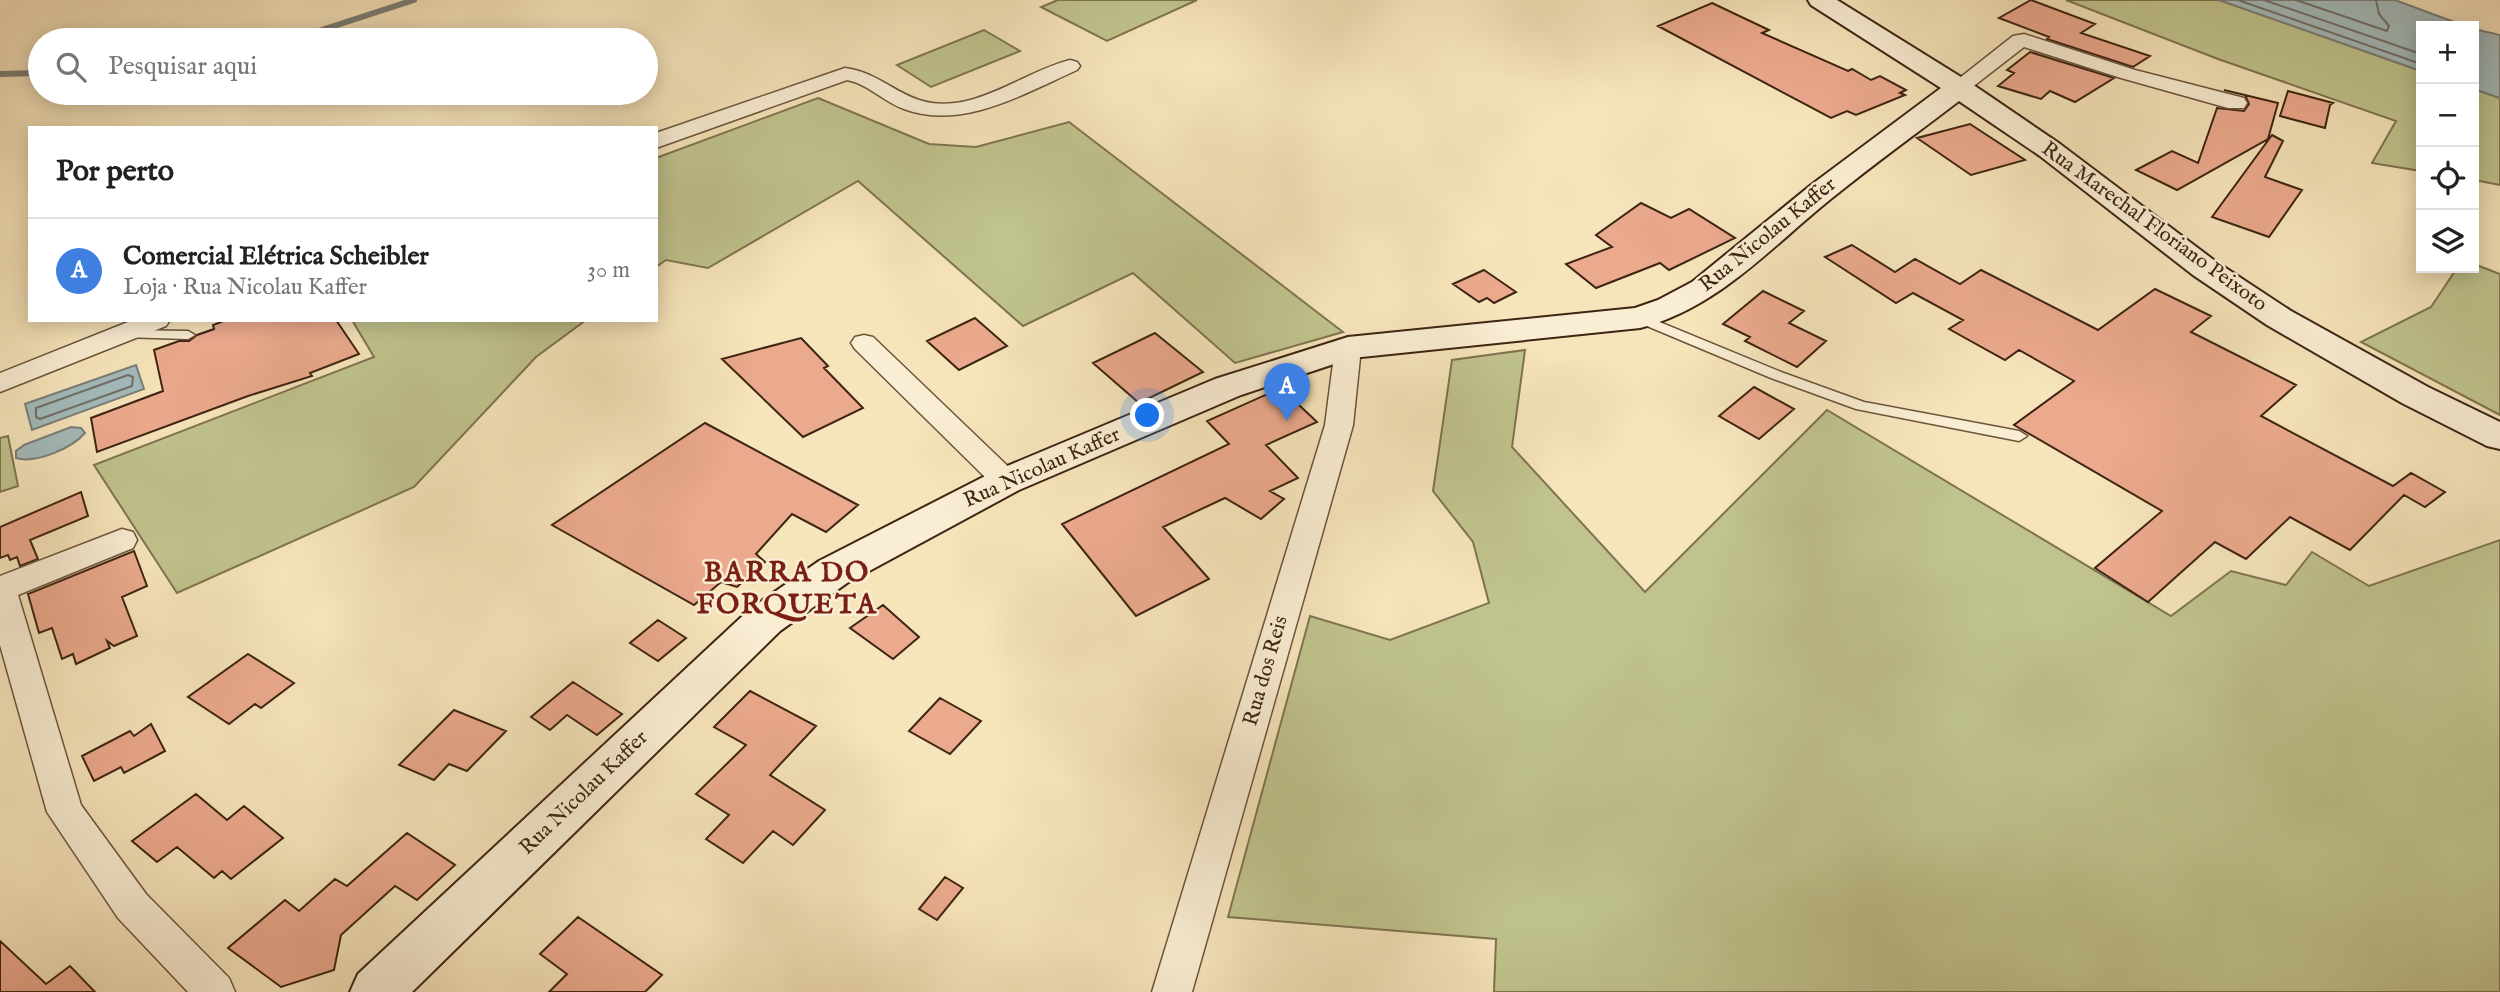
<!DOCTYPE html>
<html lang="pt">
<meta charset="utf-8">
<style>
:root{--surface:#fff;--page:#f6f6f6;--text:#222;--muted:#767676;--line:#e0e0e0;--accent:#7c3aed}
body{margin:0;font-family:"IM FELL English",serif;background:var(--page);color:var(--text)}
.controls{position:absolute;right:21px;top:21px;display:grid;overflow:hidden;border-radius:0px;box-shadow:0 4px 18px #0003}
.controls button{width:63px;height:63px;display:grid;place-items:center;padding:0;border:0;border-bottom:2px solid var(--line);background:var(--surface);color:var(--text);font:35px sans-serif}
.you{position:absolute;left:1148px;top:416px;width:24px;height:24px;margin:-18px;border:5px solid #fff;border-radius:50%;background:#1a73e8;box-shadow:0 0 0 10px #1a73e833}
.badge{display:grid;place-items:center;width:46px;height:46px;border-radius:50%;background:var(--accent);color:#fff;font-size:23px;font-weight:700}
.pin{position:absolute;translate:-50% -58px;filter:drop-shadow(0 2px 4px #0008)}
.pin::after{content:'';position:absolute;top:37px;width:24px;height:21px;background:inherit;clip-path:polygon(0 0,100% 0,50% 100%)}
.list{margin:0;padding:0;list-style:none}
h2{display:flex;justify-content:space-between;align-items:center;height:91px;margin:0;padding:0 28px;font-size:30px}
h2 small{font-size:23px;font-weight:400;color:var(--muted)}
.list li{display:grid;grid-template-columns:46px 1fr auto;gap:21px;align-items:center;box-sizing:border-box;height:105px;padding:0 28px;border-top:2px solid var(--line)}
.list b{display:block;font-size:26px;white-space:nowrap}
.list p{margin:0;font-size:23px;white-space:nowrap;color:var(--muted)}
.list em{font-size:23px;font-style:normal;color:var(--muted)}
.icon{flex:none;width:38px;height:38px;fill:none;stroke:currentColor;stroke-width:2;stroke-linecap:round;stroke-linejoin:round}
.map{position:relative;flex:none;width:2500px;height:992px;overflow:hidden}
.search{position:absolute;background:var(--surface);box-shadow:0 4px 18px #0003;left:28px;top:28px;width:630px;height:77px;display:flex;align-items:center;gap:18px;box-sizing:border-box;padding:0 24px;border-radius:38px;color:var(--muted);font-size:26px}
.panel{position:absolute;background:var(--surface);box-shadow:0 4px 18px #0003;left:28px;top:126px;width:630px;height:196px;border-radius:0px}
.map>svg:first-child{display:block}
</style>
<div class="map">
<svg width="2500" height="992" viewBox="0 0 2500 992">
<rect width="100%" height="100%" fill="#f6e4bb"/>
<filter id="stains"><feTurbulence type="fractalNoise" baseFrequency=".00286" numOctaves="4"/><feColorMatrix values="0 0 0 0 .2 0 0 0 0 .09 0 0 0 0 .02 0 0 0 .5 -.17"/></filter>
<radialGradient id="worn" r=".72"><stop offset=".6" stop-color="#630" stop-opacity="0"/><stop offset="1" stop-color="#630" stop-opacity=".3"/></radialGradient>
<path fill="#c0c38d" stroke="#7f7450" stroke-width="2" d="M 1058,0 L 1197,0 L 1107,41 L 1041,7 Z
M 2066,0 L 2219,0 L 2421,71 L 2421,171 L 2372,163 L 2396,121 L 2218,59 Z
M 984,30 L 1020,51 L 931,87 L 897,65 Z
M 2474,89 L 2500,98 L 2500,185 L 2474,180 Z
M 818,98 L 929,144 L 976,147 L 1069,122 L 1343,332 L 1235,363 L 1133,273 L 1023,326 L 858,181 L 708,268 L 666,260 L 656,267 L 656,158 Z
M 2474,264 L 2500,274 L 2500,415 L 2361,342 L 2431,307 L 2457,268 L 2474,268 Z
M 352,320 L 586,320 L 536,357 L 414,487 L 177,593 L 94,465 L 374,357 Z
M 1525,350 L 1512,447 L 1645,592 L 1827,410 L 2171,616 L 2231,571 L 2286,585 L 2312,552 L 2369,586 L 2500,540 L 2500,992 L 1494,992 L 1496,939 L 1228,917 L 1310,616 L 1390,640 L 1489,603 L 1473,542 L 1433,491 L 1452,360 Z
M 8,436 L 18,486 L 0,492 L 0,438 Z"/>
<path fill="#a3bbbc" stroke="#7b7f78" stroke-width="2" d="M 2219,0 L 2395,0 L 2465,26 L 2421,26 L 2421,71 Z
M 2474,29 L 2500,35 L 2500,98 L 2474,89 Z
M 136,365 L 144,389 L 32,430 L 25,404 Z
M 71,427 L 81,428 L 85,433 C 72,448 36,464 16,458 L 16,451 L 24,445 Z"/>
<g fill="none" stroke-linecap="round" stroke-linejoin="round">
<path stroke="#707067" stroke-width="2" d="M 2238,0 L 2421,64
M 2264,0 L 2421,54
M 2296,0 L 2387,31 L 2389,26 L 2379,14 L 2376,0
M 128,375 L 133,377 L 132,386 L 40,419 L 36,417 L 36,408 Z"/>
<path stroke="#7b7f78" stroke-width="6" d="M 291,40 L 414,0
M 0,74 L 40,73"/>
</g>
<path fill="#eba98d" stroke="#3e2412" stroke-width="2" d="M 2031,0 L 2095,24 L 2081,33 L 2150,56 L 2133,67 L 2047,39 L 2049,37 L 1999,18 Z
M 1712,3 L 1769,30 L 1762,33 L 1848,71 L 1852,69 L 1871,80 L 1880,76 L 1906,90 L 1900,93 L 1905,95 L 1856,115 L 1847,111 L 1831,118 L 1658,26 Z
M 2030,52 L 2114,78 L 2075,102 L 2050,91 L 2041,99 L 1998,86 L 2014,73 L 2007,70 Z
M 2224,90 L 2278,103 L 2268,139 L 2177,190 L 2136,170 L 2172,151 L 2198,163 L 2217,108 L 2244,111 L 2249,104 L 2245,95 Z
M 2288,91 L 2333,103 L 2330,105 L 2325,128 L 2280,116 Z
M 1970,124 L 2025,160 L 1971,175 L 1917,138 Z
M 2272,135 L 2283,141 L 2265,177 L 2302,190 L 2269,237 L 2212,217 Z
M 1641,203 L 1671,218 L 1689,209 L 1735,238 L 1669,270 L 1660,263 L 1596,288 L 1566,264 L 1612,247 L 1596,235 Z
M 1852,245 L 1895,272 L 1915,259 L 1960,284 L 1981,270 L 2098,330 L 2155,289 L 2211,316 L 2191,332 L 2296,385 L 2261,416 L 2393,486 L 2411,473 L 2445,492 L 2425,507 L 2404,495 L 2350,550 L 2290,517 L 2246,559 L 2215,542 L 2148,602 L 2095,568 L 2162,511 L 2014,425 L 2074,381 L 2019,350 L 2005,360 L 1949,329 L 1963,320 L 1913,293 L 1896,303 L 1825,257 Z
M 1484,270 L 1516,292 L 1494,303 L 1487,298 L 1479,302 L 1453,284 Z
M 1763,291 L 1804,311 L 1789,323 L 1826,341 L 1797,367 L 1745,341 L 1750,337 L 1723,324 Z
M 975,318 L 1007,346 L 959,370 L 927,341 Z
M 226,320 L 336,320 L 359,354 L 310,373 L 312,376 L 248,396 L 97,452 L 91,418 L 163,391 L 154,350 L 179,341 L 189,341 L 197,335 L 214,329 L 213,325 Z
M 1155,333 L 1203,372 L 1139,403 L 1093,363 Z
M 801,338 L 828,366 L 824,368 L 863,408 L 803,437 L 722,359 Z
M 1754,387 L 1794,409 L 1759,439 L 1719,416 Z
M 1281,388 L 1317,422 L 1266,445 L 1298,478 L 1270,491 L 1284,499 L 1261,519 L 1225,498 L 1163,527 L 1209,579 L 1136,616 L 1062,524 L 1229,444 L 1207,421 Z
M 705,423 L 858,505 L 826,532 L 792,514 L 756,554 L 765,562 L 737,587 L 721,582 L 694,605 L 552,525 Z
M 81,492 L 88,516 L 30,540 L 38,559 L 20,566 L 17,557 L 10,560 L 8,555 L 0,558 L 0,527 Z
M 134,551 L 147,586 L 122,597 L 137,636 L 114,646 L 107,641 L 110,648 L 76,664 L 73,654 L 62,659 L 52,628 L 39,633 L 28,594 Z
M 883,605 L 919,637 L 893,659 L 850,628 Z
M 658,620 L 686,638 L 658,661 L 630,643 Z
M 248,654 L 294,683 L 261,708 L 255,704 L 229,724 L 188,697 Z
M 573,682 L 622,714 L 597,735 L 567,715 L 550,730 L 531,717 Z
M 750,691 L 816,726 L 770,775 L 825,810 L 793,845 L 773,831 L 743,863 L 706,839 L 729,815 L 696,794 L 746,745 L 714,727 Z
M 940,698 L 981,721 L 950,754 L 909,731 Z
M 454,710 L 506,731 L 467,771 L 449,764 L 434,780 L 399,765 Z
M 151,724 L 165,751 L 124,773 L 121,767 L 94,781 L 82,756 L 130,731 L 134,736 Z
M 196,794 L 227,820 L 244,806 L 283,838 L 231,879 L 222,871 L 214,878 L 177,847 L 157,862 L 132,841 Z
M 407,833 L 455,865 L 417,900 L 395,886 L 341,935 L 334,970 L 281,987 L 228,948 L 285,900 L 299,911 L 335,879 L 347,886 Z
M 945,877 L 963,888 L 937,920 L 919,909 Z
M 578,917 L 662,975 L 645,992 L 549,992 L 567,974 L 540,954 Z
M 0,941 L 46,984 L 70,966 L 95,992 L 0,992 Z"/>
<g fill="none" stroke-linecap="round" stroke-linejoin="round">
<g stroke="#6c543c" stroke-width="3">
<path id="lane" d="M 1640,314 L 1781,372 L 1864,402 L 2019,431 L 2027,436 L 2019,441 L 1856,409 L 1771,378 L 1635,321 L 1633,318 L 1635,315 Z
M 127,330 L 188,331 L 195,335 L 188,339 L 122,337 L 120,334 Z"/>
</g>
<g stroke="#6c543c" stroke-width="3">
<path id="street" d="M 2024,34 L 2135,70 L 2244,98 L 2247,103 L 2244,108 L 2228,108 L 2121,78 L 2024,47 L 1966,92 L 1952,92 L 1948,88 L 1952,84 L 2013,36 Z
M 1070,60 L 1077,62 L 1080,66 L 1077,70 C 1025,93 962,131 904,109 C 884,102 868,84 847,80 L 656,148 L 656,133 L 845,68 C 876,72 892,91 919,100 C 971,117 1022,72 1070,60 Z
M 133,320 L 170,320 L 166,326 L 0,392 L 0,373 Z
M 864,335 L 873,337 L 1016,474 L 1021,481 L 1016,488 L 1006,491 L 996,488 L 855,349 L 851,343 L 855,337 Z
M 1348,340 L 1357,342 L 1361,348 L 1353,425 L 1192,992 L 1152,992 L 1325,425 L 1335,348 L 1339,342 Z
M 122,529 L 133,532 L 137,540 L 133,548 L 18,595 L 81,805 L 146,894 L 229,978 L 235,992 L 188,992 L 118,918 L 47,812 L 0,645 L 0,576 Z"/>
</g>
<g stroke="#3e2412" stroke-width="4">
<path id="secondary" d="M 1808,0 L 1837,0 L 1969,82 L 2060,144 L 2215,261 L 2291,311 L 2428,387 L 2500,422 L 2500,449 L 2487,446 L 2402,403 L 2267,325 L 2193,275 L 2040,156 L 1959,101 C 1917,133 1874,164 1832,198 C 1771,247 1718,308 1640,328 L 1352,358 L 1241,395 L 1019,490 L 847,583 L 780,631 L 412,992 L 350,992 L 358,974 L 750,609 L 819,561 L 993,472 L 1215,379 L 1348,337 L 1635,308 L 1658,300 L 1692,282 L 1811,185 L 1941,88 L 1811,5 Z"/>
</g>
<use href="#lane" fill="#f9edd3" fill-rule="evenodd"/>
<use href="#street" fill="#f9edd3" fill-rule="evenodd"/>
<use href="#secondary" fill="#f9edd3" fill-rule="evenodd"/>
</g>
<g text-anchor="middle" dominant-baseline="central" stroke-width="5" stroke-linejoin="round" paint-order="stroke">
<g font-size="21" fill="#3e2412" stroke="#f9edd3">
<text transform="translate(2154 227) rotate(36)">Rua Marechal Floriano Peixoto</text>
<text transform="translate(1768 235) rotate(-39)">Rua Nicolau Kaffer</text>
<text transform="translate(1042 468) rotate(-24)">Rua Nicolau Kaffer</text>
<text transform="translate(1266 671) rotate(-74)">Rua dos Reis</text>
<text transform="translate(584 793) rotate(-44)">Rua Nicolau Kaffer</text>
</g>
<g font-size="28" font-weight="bold" letter-spacing="2" fill="#7a1f14" stroke="#f9edd3">
<text x="787" y="573">BARRA DO<tspan x="787" dy="32">FORQUETA</tspan></text>
</g>
</g>
<rect width="100%" height="100%" filter="url(#stains)"/>
<rect width="100%" height="100%" fill="url(#worn)"/>
</svg>
<div class="controls">
<button>+</button>
<button>−</button>
<button><svg class="icon" aria-label="locate" viewBox="0 0 24 24"><circle cx="12" cy="12" r="6"/><path d="M12 2v4M12 18v4M2 12h4M18 12h4"/></svg></button>
<button><svg class="icon" aria-label="layers" viewBox="0 0 24 24"><path d="M12 4l9 5-9 5-9-5zM3 14l9 5 9-5"/></svg></button>
</div>
<div class="you"></div>
<div class="pin badge" style="left:1287px;top:421px;background:#3f7fe0">A</div>
<div class="search"><svg class="icon" aria-label="search" viewBox="0 0 24 24"><circle cx="10" cy="10" r="6"/><path d="M15 15l6 6"/></svg>Pesquisar aqui</div>
<section class="panel">
<h2>Por perto<small></small></h2>
<ul class="list">
<li><span class="badge" style="background:#3f7fe0">A</span><div><b>Comercial Elétrica Scheibler</b><p>Loja · Rua Nicolau Kaffer</p></div><em>30 m</em></li>
</ul>
</section>
</div>
